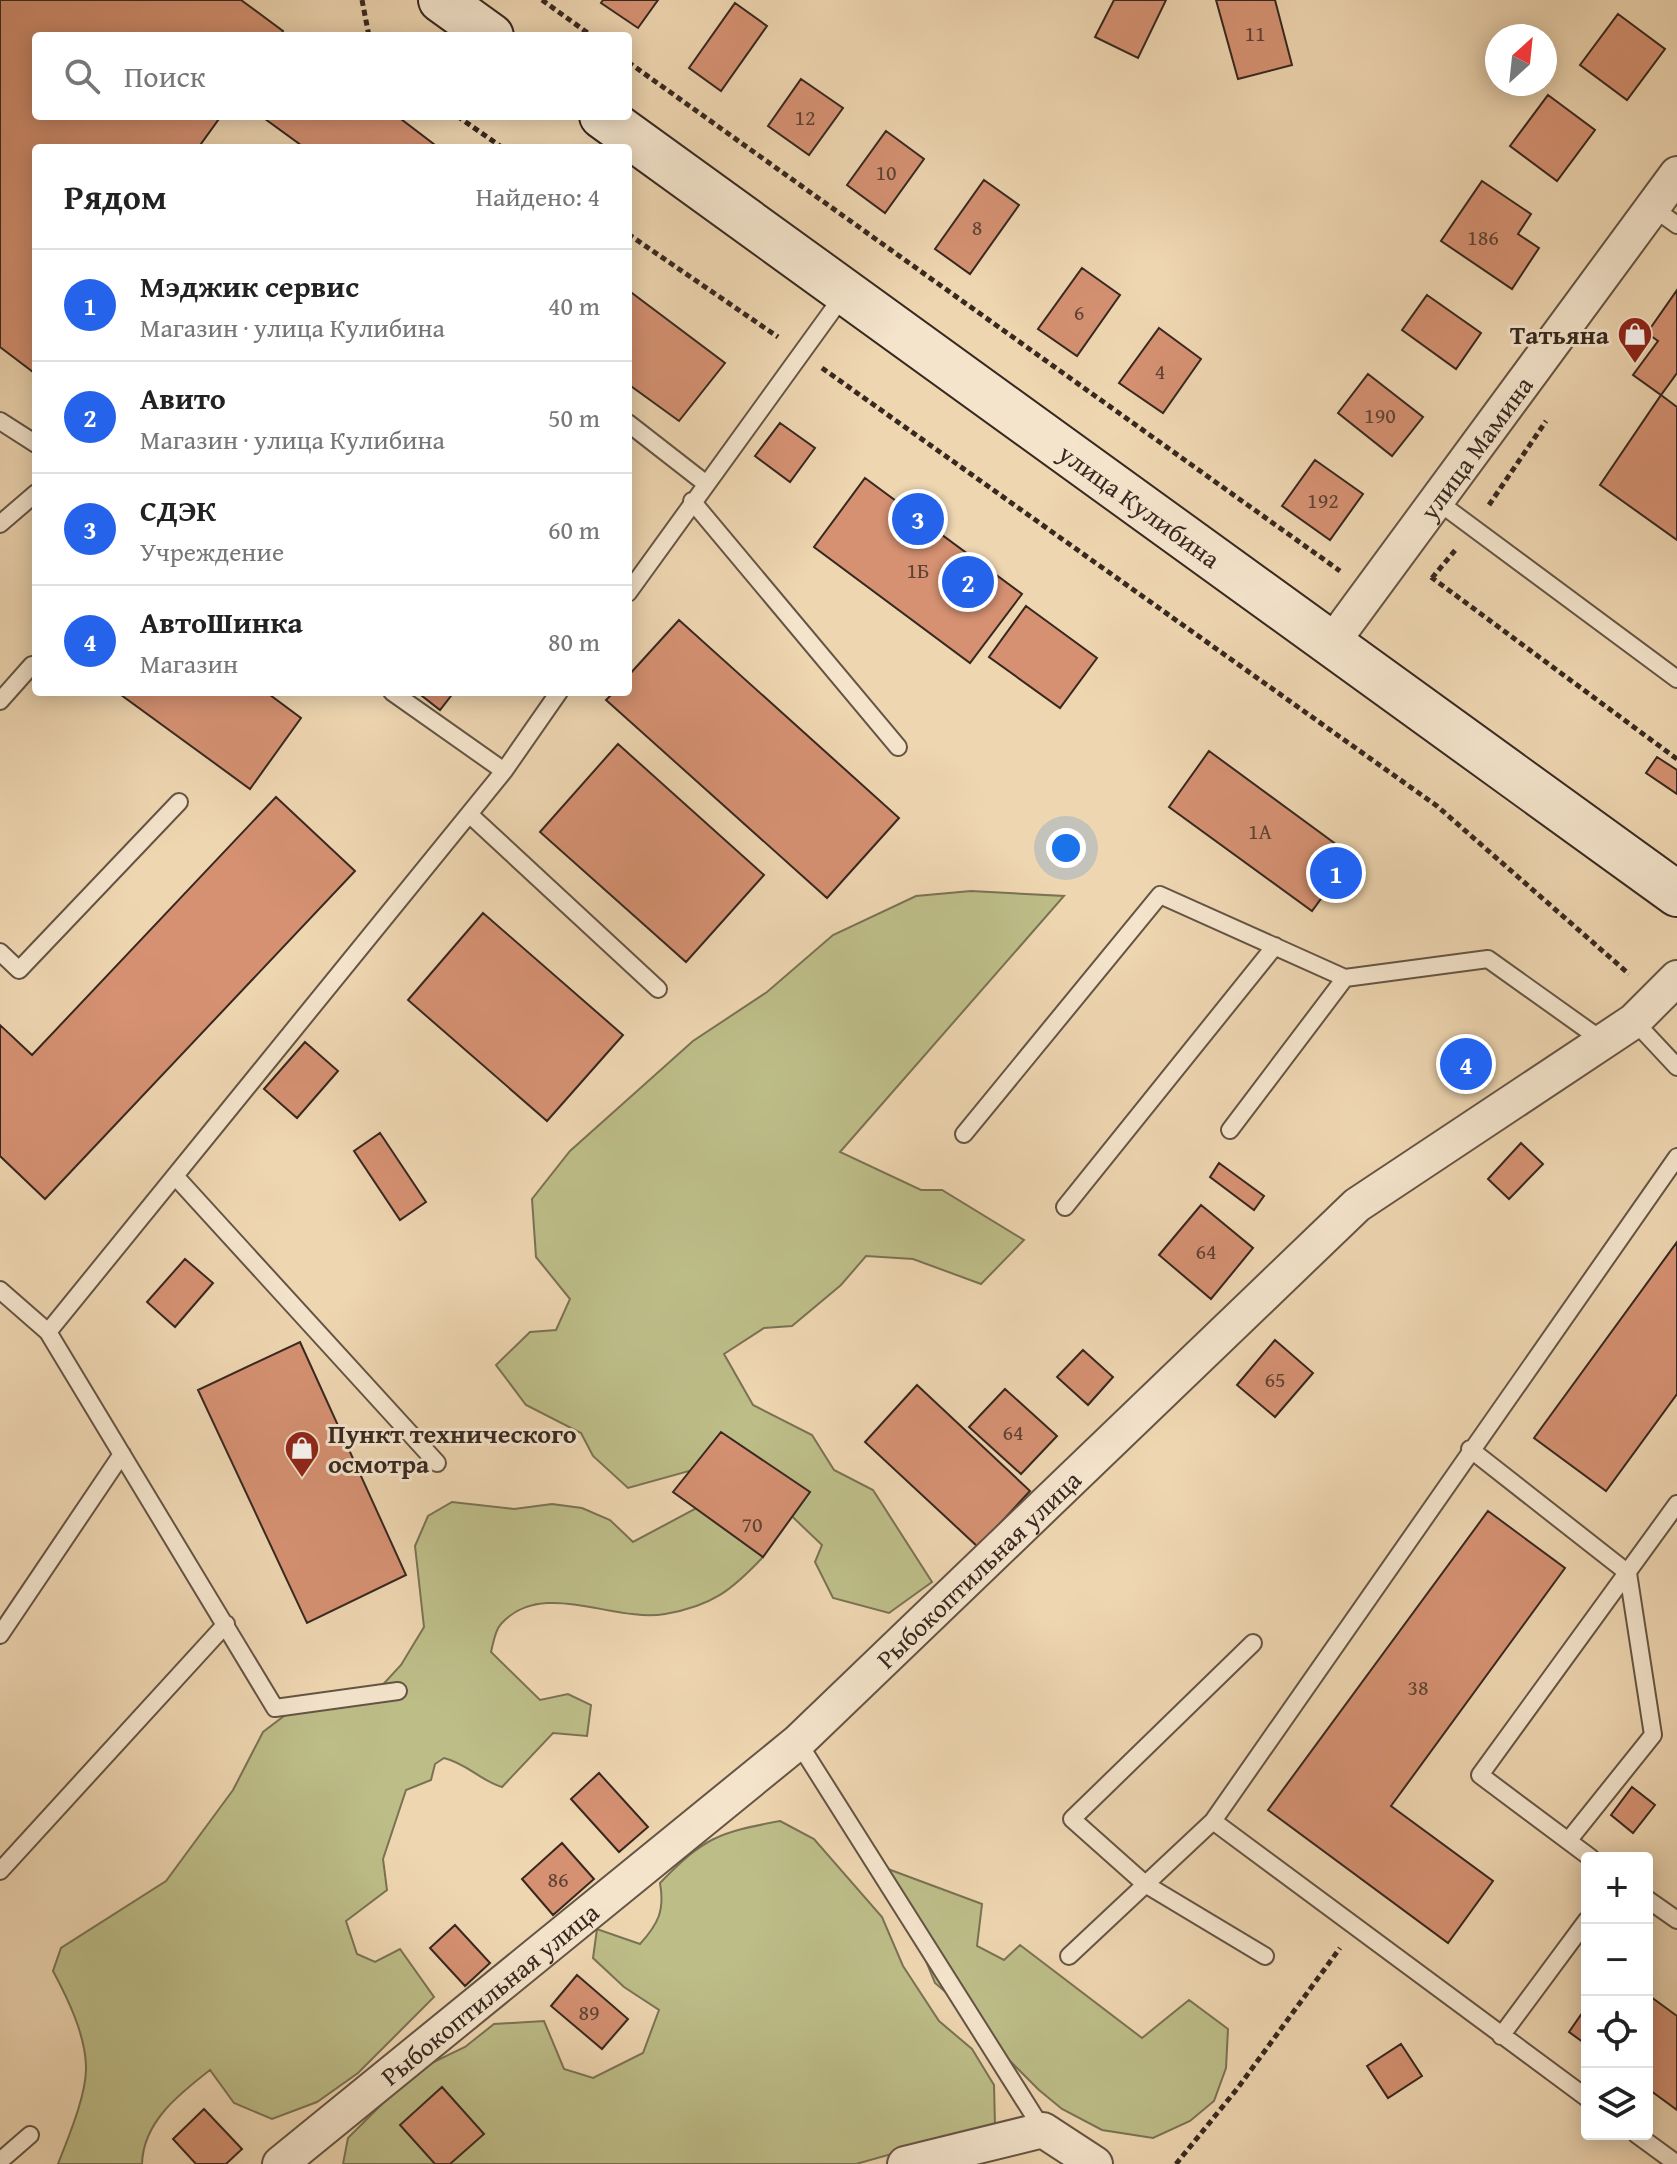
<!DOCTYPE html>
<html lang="ru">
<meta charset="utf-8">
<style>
:root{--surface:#fff;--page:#f6f6f6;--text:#222;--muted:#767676;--line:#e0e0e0;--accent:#2563eb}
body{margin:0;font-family:"Gentium Book Plus",serif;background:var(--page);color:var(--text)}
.controls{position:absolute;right:24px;bottom:24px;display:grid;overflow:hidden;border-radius:8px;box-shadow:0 4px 20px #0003}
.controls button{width:72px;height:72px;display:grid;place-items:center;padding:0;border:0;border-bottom:2px solid var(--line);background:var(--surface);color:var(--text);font:40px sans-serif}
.compass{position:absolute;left:1485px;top:24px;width:72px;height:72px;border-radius:50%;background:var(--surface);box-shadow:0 4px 20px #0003;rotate:27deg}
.you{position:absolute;left:1066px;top:848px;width:28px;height:28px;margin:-20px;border:6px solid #fff;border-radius:50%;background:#1a73e8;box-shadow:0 0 0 12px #1a73e833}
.badge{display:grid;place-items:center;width:52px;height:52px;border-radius:50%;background:var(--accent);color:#fff;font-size:26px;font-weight:700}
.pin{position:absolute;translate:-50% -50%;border:4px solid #fff;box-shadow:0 2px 8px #0006}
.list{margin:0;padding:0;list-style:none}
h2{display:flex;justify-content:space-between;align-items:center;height:104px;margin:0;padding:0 32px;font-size:34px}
h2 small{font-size:26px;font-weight:400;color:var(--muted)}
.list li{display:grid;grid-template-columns:52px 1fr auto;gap:24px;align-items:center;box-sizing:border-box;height:112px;padding:0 32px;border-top:2px solid var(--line)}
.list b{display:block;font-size:30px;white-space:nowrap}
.list p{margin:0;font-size:26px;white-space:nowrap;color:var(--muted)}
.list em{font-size:26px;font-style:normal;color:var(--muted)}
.icon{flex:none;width:44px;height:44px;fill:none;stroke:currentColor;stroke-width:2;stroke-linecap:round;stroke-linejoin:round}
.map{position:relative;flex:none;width:1677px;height:2164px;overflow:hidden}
.search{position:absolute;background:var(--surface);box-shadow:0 4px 20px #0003;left:32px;top:32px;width:600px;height:88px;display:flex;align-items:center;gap:20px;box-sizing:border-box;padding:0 28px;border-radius:8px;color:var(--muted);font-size:30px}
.panel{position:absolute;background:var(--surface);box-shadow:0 4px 20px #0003;left:32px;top:144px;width:600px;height:552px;border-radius:8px}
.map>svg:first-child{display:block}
</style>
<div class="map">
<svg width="1677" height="2164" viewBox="0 0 1677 2164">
<rect width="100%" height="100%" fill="#eed6b1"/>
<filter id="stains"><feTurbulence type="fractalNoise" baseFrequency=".0025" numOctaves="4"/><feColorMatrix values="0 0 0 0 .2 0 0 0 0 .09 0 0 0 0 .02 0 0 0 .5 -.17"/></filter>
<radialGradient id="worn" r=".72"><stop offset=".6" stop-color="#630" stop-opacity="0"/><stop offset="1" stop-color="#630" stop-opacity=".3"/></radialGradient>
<path fill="#bdbd88" stroke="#7a7254" stroke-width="2" d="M 971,891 L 1064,896 L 840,1152 L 921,1190 L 942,1190 L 1024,1240 L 981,1284 L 913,1259 L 866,1256 L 841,1285 L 792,1326 L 764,1328 L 724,1354 L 753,1405 L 812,1435 L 834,1470 L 873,1490 L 932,1582 L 889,1613 L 833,1598 L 815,1562 L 822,1545 L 732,1459 L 628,1488 L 593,1456 L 581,1433 L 526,1405 L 496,1365 L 530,1332 L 556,1330 L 570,1299 L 536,1257 L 532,1199 L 570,1151 L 693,1041 L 767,992 L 833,935 L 916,896 Z
M 719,1496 L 763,1557 C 732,1590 712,1606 665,1614 C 613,1623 542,1578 501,1624 C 495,1630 493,1644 491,1652 L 540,1700 L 568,1694 L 591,1705 L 587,1736 L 553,1733 L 502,1787 C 479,1780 468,1764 444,1758 L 435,1764 L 431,1780 L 406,1790 L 383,1859 L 387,1890 L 346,1921 L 357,1954 L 375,1962 L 400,1949 L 434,1997 L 358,2073 L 317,2102 L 272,2119 L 234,2103 L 210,2070 C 179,2094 143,2122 142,2164 L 58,2164 C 68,2138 87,2094 86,2066 C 85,2034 68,1999 53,1971 L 61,1948 L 166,1881 L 233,1790 L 263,1732 L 305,1700 L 366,1703 L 401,1665 L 424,1627 L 415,1546 L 428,1516 L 452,1502 L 514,1509 L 552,1504 L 582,1508 L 610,1520 L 633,1542 Z
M 780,1821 L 814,1839 L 882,1917 L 903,1966 L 939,2021 L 972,2049 L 994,2085 L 995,2125 L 856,2164 L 343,2164 L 348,2138 L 415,2071 L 465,2047 L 494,2024 L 544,2021 L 564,2069 L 593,2078 L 643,2053 L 659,2010 L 624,1987 L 593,1958 L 597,1929 L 640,1944 C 658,1924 665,1911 660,1883 C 705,1837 717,1833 780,1821 Z
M 888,1869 L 982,1904 L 977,1946 L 1004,1960 L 1020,1945 L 1142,2038 L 1189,2000 L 1228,2029 L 1226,2068 L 1214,2101 L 1190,2121 L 1153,2138 L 1102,2130 L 1062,2109 L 1039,2090 L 1004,2055 L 977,2019 L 935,1983 Z"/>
<path fill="#d59172" stroke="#372820" stroke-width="2" d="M 0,0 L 241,0 L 283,31 L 280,36 L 36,36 L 36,116 L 221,116 L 198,148 L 36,148 L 33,372 L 0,347 Z
M 603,0 L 658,0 L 638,28 L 601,3 Z
M 1114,0 L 1166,0 L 1138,58 L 1095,37 Z
M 1216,0 L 1275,0 L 1292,65 L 1238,79 Z
M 735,3 L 767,26 L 721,91 L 689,68 Z
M 1618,14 L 1665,49 L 1627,100 L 1580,65 Z
M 801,79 L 843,108 L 809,155 L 768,126 Z
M 1548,95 L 1595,130 L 1557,181 L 1510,146 Z
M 261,116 L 397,116 L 439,148 L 305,148 Z
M 886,131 L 924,159 L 885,213 L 847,185 Z
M 984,180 L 1019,205 L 970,274 L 935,249 Z
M 1482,181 L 1531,214 L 1518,234 L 1539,248 L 1512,289 L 1441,241 Z
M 1082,268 L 1120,295 L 1077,356 L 1038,329 Z
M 628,290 L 725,363 L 679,421 L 628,384 Z
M 1677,290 L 1677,373 L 1661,395 L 1633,375 L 1658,341 L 1647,333 Z
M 1427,295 L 1481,333 L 1456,369 L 1402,330 Z
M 1159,328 L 1201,359 L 1163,413 L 1119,383 Z
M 1368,374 L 1423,417 L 1392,456 L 1338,413 Z
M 1661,395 L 1677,407 L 1677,540 L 1600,485 Z
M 780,423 L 815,448 L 790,482 L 755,456 Z
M 1315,460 L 1363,494 L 1330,540 L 1282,506 Z
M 865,478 L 1022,594 L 970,663 L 814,547 Z
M 1026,606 L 1097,658 L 1060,708 L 989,657 Z
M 679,620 L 899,818 L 827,898 L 606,700 L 614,692 L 628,692 L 628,676 Z
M 117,692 L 266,692 L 301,718 L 250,789 Z
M 417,692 L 454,692 L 440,710 Z
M 618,744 L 764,875 L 686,962 L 540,832 Z
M 1209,751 L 1352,856 L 1312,911 L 1169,807 Z
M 1657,757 L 1677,770 L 1677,794 L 1646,773 Z
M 276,797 L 355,871 L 45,1199 L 0,1156 L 0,1025 L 32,1055 Z
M 483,913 L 623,1035 L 547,1121 L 408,1000 Z
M 305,1042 L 338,1071 L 297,1118 L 264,1089 Z
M 380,1133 L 426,1202 L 400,1220 L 354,1151 Z
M 1521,1143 L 1543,1164 L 1509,1199 L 1488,1179 Z
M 1219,1163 L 1264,1196 L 1254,1210 L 1210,1177 Z
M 1201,1205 L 1253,1248 L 1211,1299 L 1159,1255 Z
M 1677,1242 L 1677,1394 L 1606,1491 L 1534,1438 Z
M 185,1259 L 213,1283 L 175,1327 L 147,1302 Z
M 1275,1340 L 1313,1373 L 1275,1417 L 1237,1385 Z
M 300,1342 L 406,1575 L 307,1623 L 198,1390 Z
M 1083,1350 L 1113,1377 L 1088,1405 L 1057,1377 Z
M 917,1385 L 1030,1491 L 978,1547 L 865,1442 Z
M 1005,1389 L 1057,1436 L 1021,1474 L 969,1427 Z
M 721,1432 L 810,1492 L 763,1557 L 673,1492 Z
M 1488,1511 L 1565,1568 L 1391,1806 L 1493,1881 L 1448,1943 L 1268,1810 Z
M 599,1773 L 648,1827 L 619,1852 L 571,1799 Z
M 1632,1787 L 1655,1805 L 1633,1833 L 1611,1815 Z
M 562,1843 L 594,1879 L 553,1915 L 522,1879 Z
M 455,1925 L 490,1963 L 465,1986 L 430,1948 Z
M 577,1975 L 628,2019 L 602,2049 L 551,2006 Z
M 1647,1994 L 1677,2016 L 1677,2110 L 1647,2088 Z
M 1587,2006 L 1587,2045 L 1569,2032 Z
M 1401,2044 L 1422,2076 L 1388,2098 L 1367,2066 Z
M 442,2087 L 484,2134 L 450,2164 L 435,2164 L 400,2125 Z
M 204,2109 L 242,2149 L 226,2164 L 196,2164 L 173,2139 Z"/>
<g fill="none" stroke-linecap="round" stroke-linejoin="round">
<g stroke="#655444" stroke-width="20">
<path id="lane" d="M 1652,207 L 1677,225
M 0,421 L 36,444
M 628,423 L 705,483
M 692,501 L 898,747
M 1437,501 L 1677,679
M 0,524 L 36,493
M 628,593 L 845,293
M 392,692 L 504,771
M 0,701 L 32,665
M 469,814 L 658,989
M 0,952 L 19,970 L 179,802
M 1634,1021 L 1677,1067
M 1230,1130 L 1345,978
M 964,1134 L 1160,895 L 1345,978 L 1488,959 L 1603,1041
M 175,1176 L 437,1463
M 1065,1207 L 1275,946
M 0,1290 L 48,1332 L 275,1708 L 398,1691
M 48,1332 L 504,771 L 559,692
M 1470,1449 L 1628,1573 L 1653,1735 L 1568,1841
M 0,1635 L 122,1454
M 1253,1643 L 1072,1819 L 1145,1884 L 1265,1956
M 798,1742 L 1043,2130
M 1591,1858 L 1480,1775 L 1677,1504
M 0,1871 L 226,1624
M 1647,1899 L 1677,1920
M 1069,1956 L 1213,1821
M 1501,2036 L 1587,1920
M 1587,2098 L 1213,1821 L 1677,1157
M 1636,2134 L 1677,2164
M 0,2161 L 30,2135"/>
</g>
<g stroke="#655444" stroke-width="38">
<g id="street">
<path id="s1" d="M 1331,644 L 1677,174"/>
<path id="s2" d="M 280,2164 L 798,1742 L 1357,1205 L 1634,1021 L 1677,978"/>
<path d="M 905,2164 L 1043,2130 L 1095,2164"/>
</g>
</g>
<g stroke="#372820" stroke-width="48">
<g id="secondary">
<path d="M 441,0 L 491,36"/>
<path id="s3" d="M 602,116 L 1677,894"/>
</g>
</g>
<path stroke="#372820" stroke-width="5" stroke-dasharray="6 4" stroke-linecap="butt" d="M 362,0 L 369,36
M 542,0 L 592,36
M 628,62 L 1340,571
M 457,116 L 503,148
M 628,234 L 778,337
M 822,368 L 1437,806 L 1629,974
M 1489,505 L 1546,421
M 1431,577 L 1677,759
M 1432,578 L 1457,548
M 1176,2164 L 1237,2089 L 1340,1948"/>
<use href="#lane" stroke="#f4e4cc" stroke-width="16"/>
<use href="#street" stroke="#f4e4cc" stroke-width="34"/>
<use href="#secondary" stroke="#f4e4cc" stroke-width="44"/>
</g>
<defs>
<g id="shop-pin" transform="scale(1.8)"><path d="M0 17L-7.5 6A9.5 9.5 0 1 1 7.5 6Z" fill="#8f2418" stroke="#f4e4cc"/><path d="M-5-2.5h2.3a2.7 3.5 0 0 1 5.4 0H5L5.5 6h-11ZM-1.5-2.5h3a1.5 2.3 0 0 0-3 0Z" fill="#fff"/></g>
</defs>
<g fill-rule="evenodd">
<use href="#shop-pin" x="1635" y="334"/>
<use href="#shop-pin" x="302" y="1448"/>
</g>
<g text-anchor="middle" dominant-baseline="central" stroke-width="6" stroke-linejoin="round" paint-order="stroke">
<g font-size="22" fill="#5e4234">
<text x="1255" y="33">11</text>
<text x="805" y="117">12</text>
<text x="886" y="172">10</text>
<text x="977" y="227">8</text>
<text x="1483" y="237">186</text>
<text x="1079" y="312">6</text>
<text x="1160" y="371">4</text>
<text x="1380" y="415">190</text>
<text x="1323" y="500">192</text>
<text x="918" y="570">1Б</text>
<text x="1260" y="831">1А</text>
<text x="1206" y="1251">64</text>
<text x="1275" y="1379">65</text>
<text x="1013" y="1432">64</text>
<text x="752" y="1524">70</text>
<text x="1418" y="1687">38</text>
<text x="558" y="1879">86</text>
<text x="589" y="2012">89</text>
</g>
<g font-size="26" font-weight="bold" fill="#372820" stroke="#f4e4cc" text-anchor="end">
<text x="1609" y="334">Татьяна</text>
<text x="328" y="1433" text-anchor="start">Пункт технического<tspan x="328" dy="30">осмотра</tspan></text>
</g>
<g font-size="26" fill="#372820" stroke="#f4e4cc">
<text stroke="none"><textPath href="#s1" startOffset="244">улица Мамина</textPath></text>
<text stroke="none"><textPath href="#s3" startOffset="664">улица Кулибина</textPath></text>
<text stroke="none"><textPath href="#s2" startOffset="918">Рыбокоптильная улица</textPath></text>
<text stroke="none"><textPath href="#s2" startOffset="270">Рыбокоптильная улица</textPath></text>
</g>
</g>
<rect width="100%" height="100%" filter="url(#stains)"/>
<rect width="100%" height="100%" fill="url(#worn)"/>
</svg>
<div class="controls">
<button>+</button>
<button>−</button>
<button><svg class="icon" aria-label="locate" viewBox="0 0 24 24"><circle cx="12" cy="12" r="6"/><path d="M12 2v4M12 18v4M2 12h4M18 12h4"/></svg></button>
<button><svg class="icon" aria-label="layers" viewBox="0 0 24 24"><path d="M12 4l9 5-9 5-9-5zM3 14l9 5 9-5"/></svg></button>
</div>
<svg class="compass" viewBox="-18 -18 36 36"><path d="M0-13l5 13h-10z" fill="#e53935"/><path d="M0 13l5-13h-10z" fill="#767676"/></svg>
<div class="you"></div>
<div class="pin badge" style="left:1336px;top:873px">1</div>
<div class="pin badge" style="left:968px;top:582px">2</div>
<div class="pin badge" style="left:918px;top:519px">3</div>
<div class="pin badge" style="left:1466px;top:1064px">4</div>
<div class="search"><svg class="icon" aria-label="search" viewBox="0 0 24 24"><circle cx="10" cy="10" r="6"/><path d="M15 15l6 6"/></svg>Поиск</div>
<section class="panel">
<h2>Рядом<small>Найдено: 4</small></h2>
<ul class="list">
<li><span class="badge">1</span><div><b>Мэджик сервис</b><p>Магазин · улица Кулибина</p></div><em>40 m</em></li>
<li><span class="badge">2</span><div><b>Авито</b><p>Магазин · улица Кулибина</p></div><em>50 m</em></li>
<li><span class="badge">3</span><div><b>СДЭК</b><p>Учреждение</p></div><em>60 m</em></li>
<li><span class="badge">4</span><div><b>АвтоШинка</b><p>Магазин</p></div><em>80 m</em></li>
</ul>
</section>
</div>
